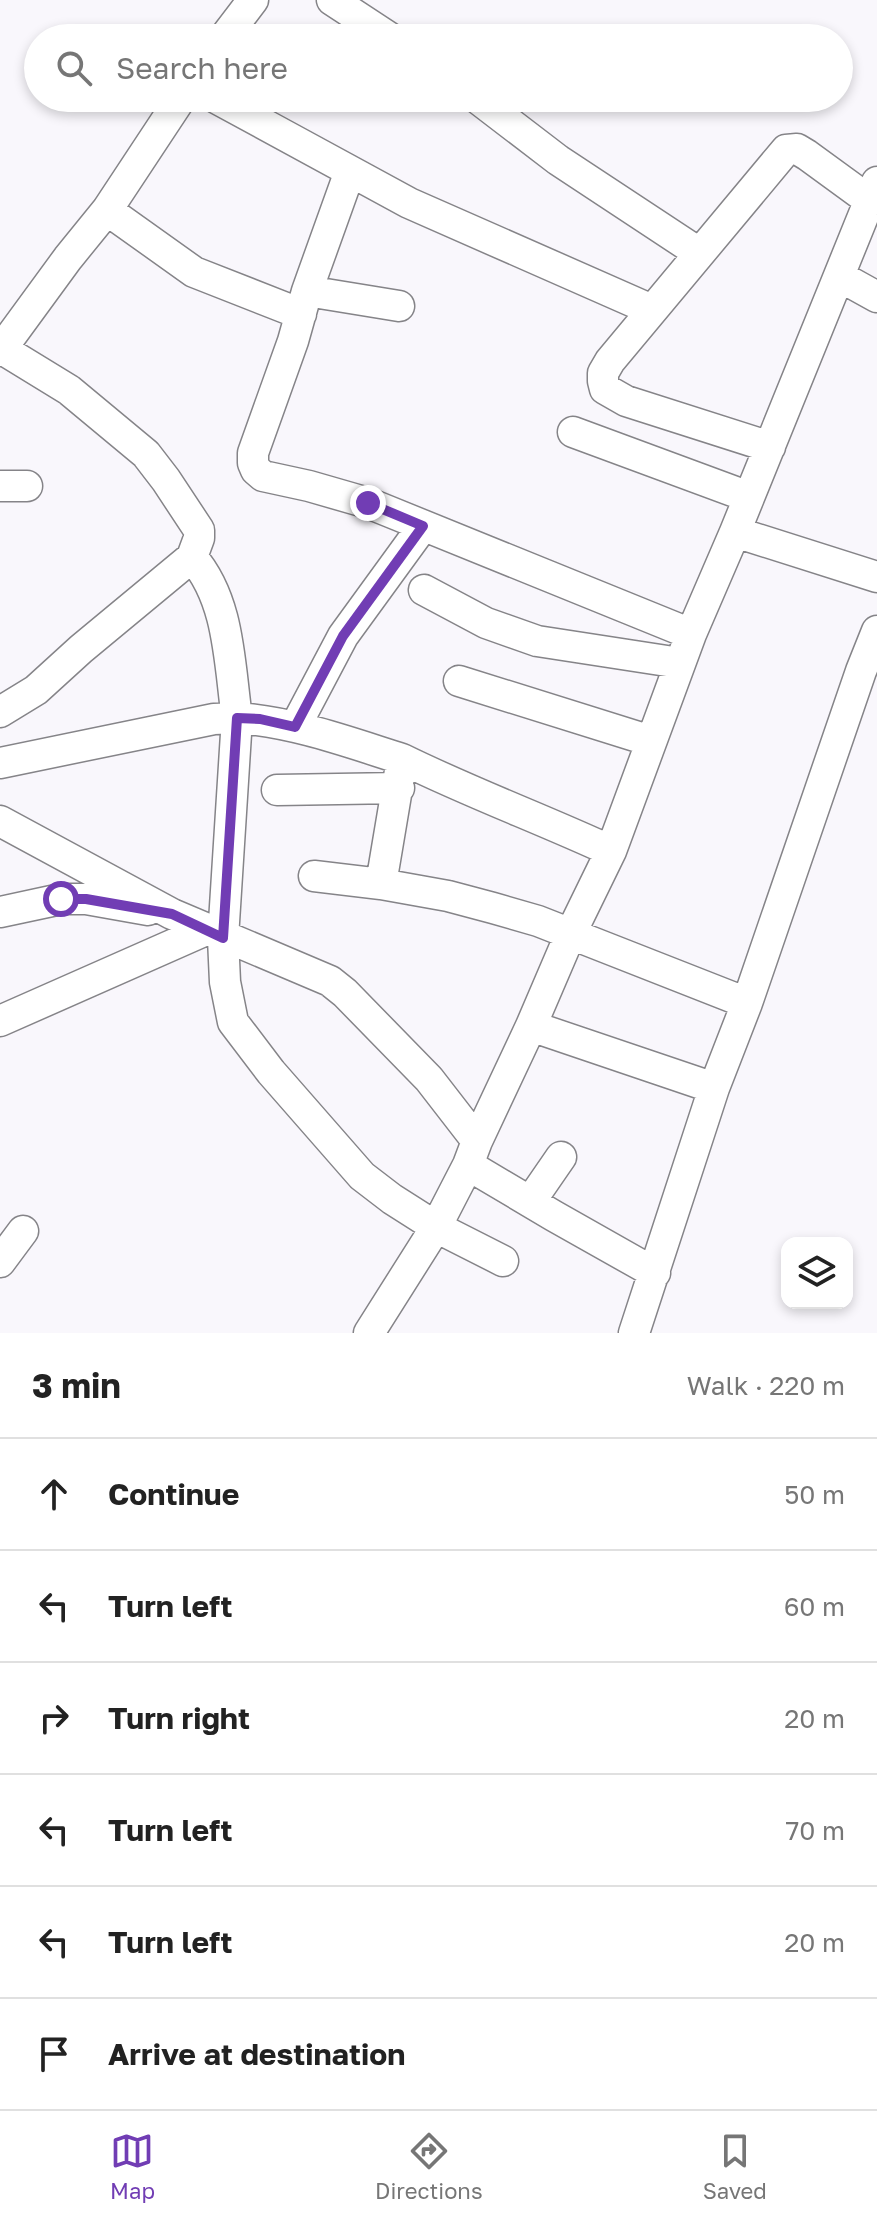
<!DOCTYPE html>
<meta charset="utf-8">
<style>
:root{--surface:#fff;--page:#f6f6f6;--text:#222;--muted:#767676;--line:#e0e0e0;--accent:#713db4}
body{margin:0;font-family:"Golos Text",sans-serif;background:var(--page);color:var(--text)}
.controls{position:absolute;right:24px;bottom:24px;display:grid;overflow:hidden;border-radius:16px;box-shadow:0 4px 12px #0003}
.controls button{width:72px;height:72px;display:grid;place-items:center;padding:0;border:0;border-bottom:2px solid var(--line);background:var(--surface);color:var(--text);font:40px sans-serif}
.stop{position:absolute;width:24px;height:24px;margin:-18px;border:6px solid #713db4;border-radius:50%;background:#fff}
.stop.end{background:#713db4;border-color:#fff;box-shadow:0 2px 8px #0008}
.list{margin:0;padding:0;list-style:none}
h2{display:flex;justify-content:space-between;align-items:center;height:104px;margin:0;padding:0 32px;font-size:34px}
h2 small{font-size:26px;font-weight:400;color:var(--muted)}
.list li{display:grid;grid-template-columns:52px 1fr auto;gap:24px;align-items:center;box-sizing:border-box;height:112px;padding:0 32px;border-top:2px solid var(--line)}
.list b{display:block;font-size:30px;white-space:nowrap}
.list em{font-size:26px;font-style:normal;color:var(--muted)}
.icon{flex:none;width:44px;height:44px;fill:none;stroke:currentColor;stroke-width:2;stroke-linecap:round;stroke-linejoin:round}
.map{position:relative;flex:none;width:877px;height:1333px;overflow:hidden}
.search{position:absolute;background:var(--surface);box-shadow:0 4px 12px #0003;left:24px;right:24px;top:24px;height:88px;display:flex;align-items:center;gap:20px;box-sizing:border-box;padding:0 28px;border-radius:44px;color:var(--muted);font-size:30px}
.sheet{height:776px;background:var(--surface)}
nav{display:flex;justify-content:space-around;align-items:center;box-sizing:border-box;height:112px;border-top:2px solid var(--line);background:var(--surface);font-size:22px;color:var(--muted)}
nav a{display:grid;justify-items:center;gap:4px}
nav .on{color:var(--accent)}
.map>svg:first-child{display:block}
</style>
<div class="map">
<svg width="877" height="1333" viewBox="0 0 877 1333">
<rect width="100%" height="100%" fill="#f9f7fc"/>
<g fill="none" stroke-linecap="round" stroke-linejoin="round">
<g stroke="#858488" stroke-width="33">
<path id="minor" d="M 332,0 L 390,38
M 224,38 L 253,0
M 216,98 L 409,203 L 652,310
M 477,98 L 558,160 L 699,253
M 350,171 L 307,291 L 399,306
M 107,210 L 194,272 L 301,314
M 839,276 L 877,297
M 307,291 L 293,341 L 253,453 L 253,463 L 256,470 L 263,476 L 309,486 L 368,503 L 691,634
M 2,349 L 69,390 L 146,454 L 166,480 L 199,530 L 199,538 L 192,557
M 0,351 L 68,258 L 107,210 L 181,98
M 573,432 L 749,497
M 770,447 L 626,401 L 605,389 L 603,381 L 603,373 L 610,361 L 786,150 L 797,149 L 807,155 L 870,201
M 0,486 L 27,486
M 735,532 L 877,577
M 424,590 L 486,623 L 537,641 L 680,663
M 459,681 L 651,741
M 0,712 L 36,690 L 81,649 L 192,557 C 230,601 229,662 237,718 L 214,719 L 0,763
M 295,727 L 343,636 L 423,526
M 402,759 C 471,793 542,819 611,851
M 277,790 L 399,788
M 0,821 L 172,914 L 330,981 L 345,993 L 429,1079 L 477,1141
M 314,876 L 381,884 L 448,896 L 493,908 L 538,921 L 747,1003
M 381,884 L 402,759 C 348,742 294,722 237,718 L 223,938 L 225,982 L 233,1022 L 271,1072 L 362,1176 L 392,1199 L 436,1227 L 503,1261
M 0,912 L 61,899 L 86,899 L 148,910
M 0,1021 L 206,930
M 531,1026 L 714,1088
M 468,1165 L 554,1216 L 655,1273
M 530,1202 L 561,1157
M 0,1262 L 23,1231
M 369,1333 L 436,1227 L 468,1165 L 477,1141 L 531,1026 L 570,935 L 611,851 L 691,634 L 735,532 L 877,182
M 634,1333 L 714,1088 L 747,1003 L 861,671 L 877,631"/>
</g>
<use href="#minor" stroke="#fff" stroke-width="30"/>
</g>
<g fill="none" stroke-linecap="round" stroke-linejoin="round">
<path stroke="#713db4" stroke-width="10" d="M 61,899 L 86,899 L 172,914 L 223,938 L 237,718 L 260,719 L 295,727 L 343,636 L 423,526 L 368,503"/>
</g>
</svg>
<div class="controls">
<button><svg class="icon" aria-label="layers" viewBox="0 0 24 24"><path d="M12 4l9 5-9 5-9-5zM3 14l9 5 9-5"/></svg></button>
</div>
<div class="stop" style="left:61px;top:899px"></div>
<div class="stop end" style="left:368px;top:503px"></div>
<div class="search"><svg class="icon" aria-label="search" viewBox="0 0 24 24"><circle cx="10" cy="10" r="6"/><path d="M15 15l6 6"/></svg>Search here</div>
</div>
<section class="sheet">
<h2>3 min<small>Walk · 220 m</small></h2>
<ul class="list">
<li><svg class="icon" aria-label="ahead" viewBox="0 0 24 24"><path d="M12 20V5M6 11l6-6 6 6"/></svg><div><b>Continue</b></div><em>50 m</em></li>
<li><svg class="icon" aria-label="left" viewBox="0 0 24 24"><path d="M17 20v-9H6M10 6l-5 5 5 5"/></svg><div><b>Turn left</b></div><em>60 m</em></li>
<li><svg class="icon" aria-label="right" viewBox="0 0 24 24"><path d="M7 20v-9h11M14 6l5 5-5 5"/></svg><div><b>Turn right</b></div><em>20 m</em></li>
<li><svg class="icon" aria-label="left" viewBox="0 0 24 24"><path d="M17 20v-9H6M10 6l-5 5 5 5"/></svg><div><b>Turn left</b></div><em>70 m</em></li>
<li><svg class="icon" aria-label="left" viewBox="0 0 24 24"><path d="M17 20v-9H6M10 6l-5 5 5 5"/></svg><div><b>Turn left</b></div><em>20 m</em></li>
<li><svg class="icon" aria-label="arrive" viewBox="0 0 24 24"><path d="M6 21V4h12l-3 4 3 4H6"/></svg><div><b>Arrive at destination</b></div></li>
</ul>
</section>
<nav>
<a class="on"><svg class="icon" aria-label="map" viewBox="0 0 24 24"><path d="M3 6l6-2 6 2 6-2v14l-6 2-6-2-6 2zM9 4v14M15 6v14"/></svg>Map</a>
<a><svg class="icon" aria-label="directions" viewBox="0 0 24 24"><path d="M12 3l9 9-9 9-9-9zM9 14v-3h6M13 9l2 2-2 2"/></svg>Directions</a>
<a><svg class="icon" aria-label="saved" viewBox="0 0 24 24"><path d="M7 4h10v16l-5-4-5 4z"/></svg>Saved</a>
</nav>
